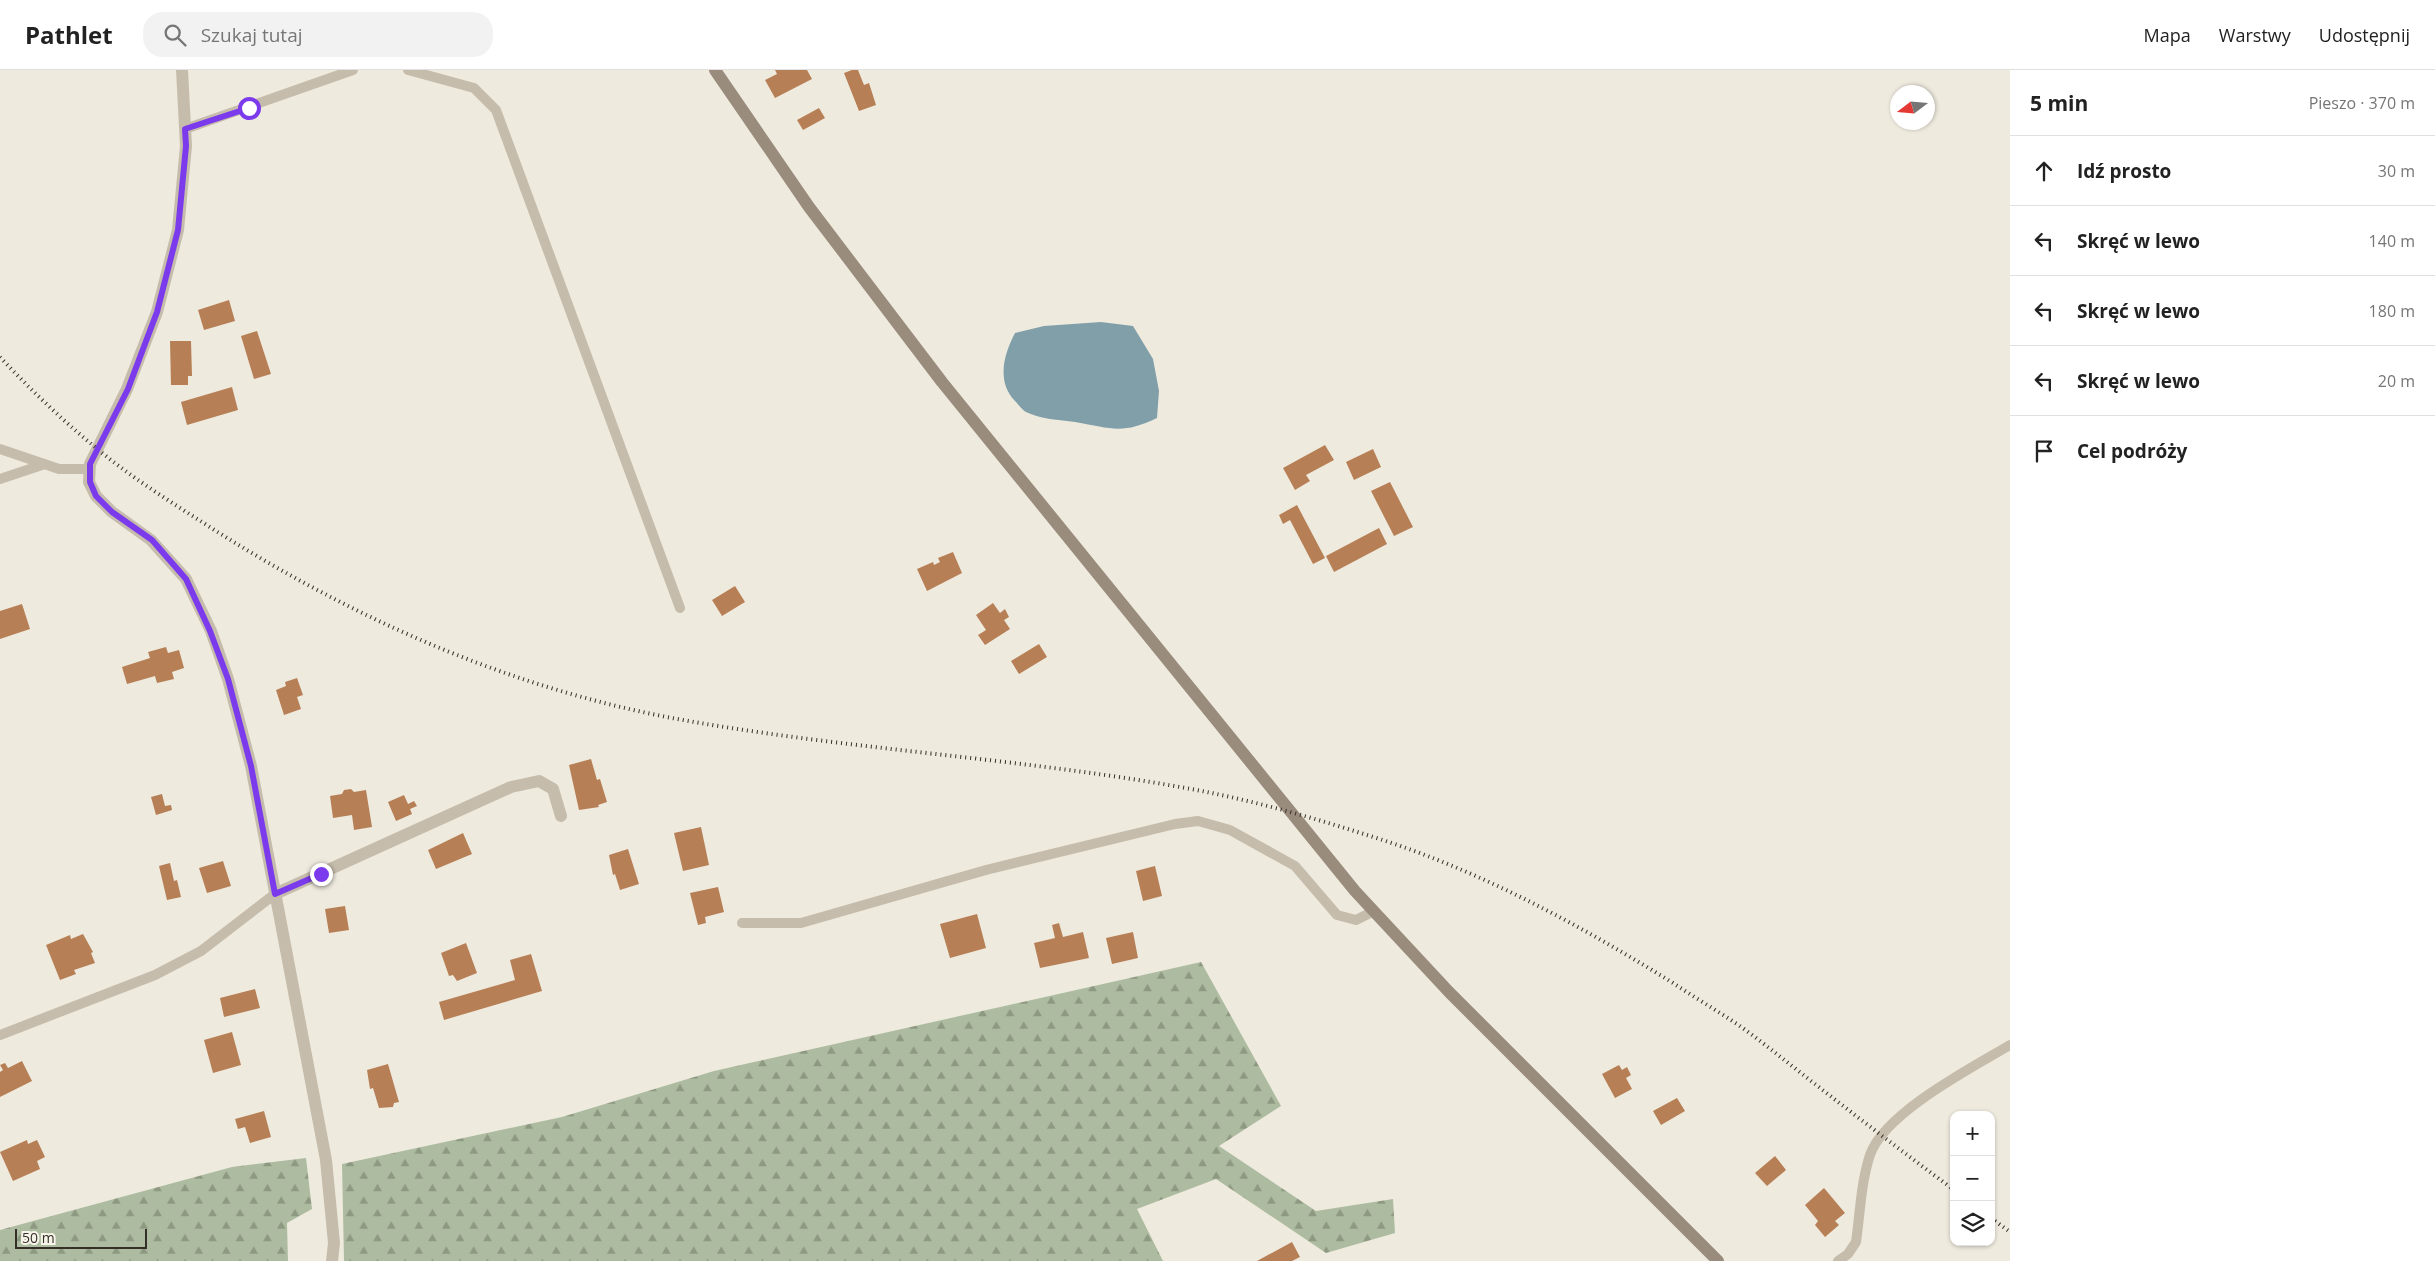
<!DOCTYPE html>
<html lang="pl">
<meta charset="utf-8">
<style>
:root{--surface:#fff;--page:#f2f2f2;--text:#222;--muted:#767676;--line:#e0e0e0}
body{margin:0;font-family:"Open Sans",sans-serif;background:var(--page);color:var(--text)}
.controls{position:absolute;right:15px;bottom:15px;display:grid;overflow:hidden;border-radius:10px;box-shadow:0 1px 4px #0004}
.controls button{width:45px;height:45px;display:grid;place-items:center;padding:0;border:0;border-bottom:1px solid var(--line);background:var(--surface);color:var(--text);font:25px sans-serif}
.compass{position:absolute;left:1890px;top:15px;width:45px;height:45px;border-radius:50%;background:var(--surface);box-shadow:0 1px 4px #0004;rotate:254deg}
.scale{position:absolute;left:15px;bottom:12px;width:132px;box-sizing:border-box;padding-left:5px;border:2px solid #352f29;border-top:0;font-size:14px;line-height:18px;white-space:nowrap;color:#352f29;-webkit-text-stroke:4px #f7f4ea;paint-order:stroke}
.stop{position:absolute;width:15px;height:15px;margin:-11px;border:4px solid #7c3aed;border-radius:50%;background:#fff}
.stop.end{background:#7c3aed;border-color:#fff;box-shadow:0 1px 5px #0008}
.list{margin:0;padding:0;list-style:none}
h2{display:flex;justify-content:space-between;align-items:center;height:65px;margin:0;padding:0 20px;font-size:21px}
h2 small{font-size:16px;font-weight:400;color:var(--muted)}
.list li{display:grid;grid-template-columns:32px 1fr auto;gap:15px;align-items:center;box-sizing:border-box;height:70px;padding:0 20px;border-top:1px solid var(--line)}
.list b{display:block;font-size:19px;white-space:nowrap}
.list em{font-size:16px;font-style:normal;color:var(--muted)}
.icon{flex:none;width:28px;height:28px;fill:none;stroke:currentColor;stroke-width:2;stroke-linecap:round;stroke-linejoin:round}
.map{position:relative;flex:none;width:2010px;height:1191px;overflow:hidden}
header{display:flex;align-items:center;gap:30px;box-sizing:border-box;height:70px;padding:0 25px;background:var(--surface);border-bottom:1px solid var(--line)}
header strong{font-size:24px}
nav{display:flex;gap:28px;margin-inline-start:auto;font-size:18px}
.search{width:350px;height:45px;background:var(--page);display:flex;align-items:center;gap:12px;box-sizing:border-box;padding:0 18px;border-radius:20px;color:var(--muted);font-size:19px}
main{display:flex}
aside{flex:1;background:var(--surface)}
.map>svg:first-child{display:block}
</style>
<header>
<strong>Pathlet</strong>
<div class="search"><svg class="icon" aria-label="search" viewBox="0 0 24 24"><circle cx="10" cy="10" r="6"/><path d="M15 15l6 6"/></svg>Szukaj tutaj</div>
<nav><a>Mapa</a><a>Warstwy</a><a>Udostępnij</a></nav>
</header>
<main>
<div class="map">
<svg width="2010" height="1191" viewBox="0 0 2010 1191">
<defs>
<pattern id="forest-firs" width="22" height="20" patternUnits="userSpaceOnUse" patternTransform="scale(1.25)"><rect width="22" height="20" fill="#adbca0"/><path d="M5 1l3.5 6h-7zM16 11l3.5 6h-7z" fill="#8e9982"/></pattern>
</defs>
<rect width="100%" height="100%" fill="#efeade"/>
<path fill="url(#forest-firs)" d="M 1201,892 L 1281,1036 L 1219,1076 L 1316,1141 L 1393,1129 L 1395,1163 L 1326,1183 L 1216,1109 L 1137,1139 L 1163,1191 L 344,1191 L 342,1094 L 562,1047 L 714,1001 Z
M 306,1088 L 312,1139 L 287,1153 L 288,1191 L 0,1191 L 0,1160 L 232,1097 Z"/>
<path fill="#819fa9" d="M 1101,252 L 1133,256 L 1153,289 L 1159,321 L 1157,348 C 1122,365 1111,358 1075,352 C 1059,350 1040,349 1026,342 C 1022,340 1018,334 1015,331 C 996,311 1004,284 1015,263 L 1044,256 Z"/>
<path fill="#b67f55" d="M 775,0 L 807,0 L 812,9 L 775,28 L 765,10 L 777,4 Z
M 852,0 L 858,0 L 864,15 L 869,13 L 876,35 L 859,41 L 844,3 Z
M 819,38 L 825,48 L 803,60 L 797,50 Z
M 229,230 L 235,251 L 204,260 L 198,240 Z
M 257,261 L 271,304 L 254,309 L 241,266 Z
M 170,271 L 191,271 L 192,306 L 188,306 L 188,315 L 171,315 Z
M 232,317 L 238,340 L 187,355 L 181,332 Z
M 1325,375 L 1334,390 L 1306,405 L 1310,411 L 1295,420 L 1283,398 Z
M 1373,379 L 1381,397 L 1354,410 L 1346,392 Z
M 1390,412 L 1413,457 L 1394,466 L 1371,421 Z
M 1297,435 L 1325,488 L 1313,494 L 1290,450 L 1283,454 L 1279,445 Z
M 1379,458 L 1387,474 L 1334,502 L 1326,486 Z
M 953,482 L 962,503 L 927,521 L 917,499 L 933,492 L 934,495 L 940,492 L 938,488 Z
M 735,516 L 745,532 L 722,546 L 712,530 Z
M 993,533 L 1000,543 L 1005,539 L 1009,547 L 1004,550 L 1010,559 L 985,575 L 978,565 L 986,560 L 976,545 Z
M 22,534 L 30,559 L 0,569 L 0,541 Z
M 1039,574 L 1047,587 L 1019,604 L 1011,591 Z
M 166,577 L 168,583 L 179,580 L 184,598 L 172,602 L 174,609 L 157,613 L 155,606 L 127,614 L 122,597 L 150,588 L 148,582 Z
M 297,608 L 303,625 L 297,627 L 301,639 L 284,645 L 276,620 L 286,616 L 285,612 Z
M 591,689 L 597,710 L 600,709 L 607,732 L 598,735 L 599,737 L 579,740 L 569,695 Z
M 351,719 L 354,722 L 366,720 L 372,757 L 354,760 L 352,745 L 333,748 L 330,726 L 342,724 L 344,720 Z
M 162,724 L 165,736 L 171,735 L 172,740 L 156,745 L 151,727 Z
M 404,725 L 408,734 L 414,731 L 417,736 L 410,739 L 412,744 L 396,751 L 388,732 Z
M 701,757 L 709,795 L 683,801 L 674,763 Z
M 463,763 L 472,784 L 436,799 L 428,780 Z
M 628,779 L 639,814 L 620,820 L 615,804 L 613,805 L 609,785 Z
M 223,791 L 231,816 L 207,823 L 199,798 Z
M 170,793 L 174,811 L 177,810 L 181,827 L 167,830 L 159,796 Z
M 1155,796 L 1162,826 L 1143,831 L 1136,801 Z
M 718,817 L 724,842 L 705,847 L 706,853 L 698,855 L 690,823 Z
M 345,836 L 349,860 L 329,863 L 325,839 Z
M 977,844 L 986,878 L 950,888 L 940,854 Z
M 1059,853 L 1063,867 L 1083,862 L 1089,888 L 1040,898 L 1034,873 L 1055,868 L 1052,855 Z
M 1133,862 L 1138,888 L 1112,894 L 1106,868 Z
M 83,864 L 93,882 L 91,883 L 95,893 L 74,900 L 76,904 L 60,910 L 46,875 L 70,865 L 71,869 Z
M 466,873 L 477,903 L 457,911 L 453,905 L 449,906 L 441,883 Z
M 531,884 L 542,921 L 444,950 L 439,932 L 515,910 L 510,890 Z
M 255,919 L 260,938 L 224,947 L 220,928 Z
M 232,962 L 241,995 L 213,1003 L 204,970 Z
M 22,991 L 32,1011 L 0,1027 L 0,1002 L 3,1000 L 0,995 L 5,993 L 8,998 Z
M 388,994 L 399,1032 L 394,1033 L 393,1037 L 379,1038 L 373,1018 L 370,1019 L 367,1000 Z
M 1619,995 L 1622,1000 L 1627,997 L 1631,1005 L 1626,1008 L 1632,1019 L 1615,1028 L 1602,1004 Z
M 1677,1028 L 1685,1041 L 1661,1055 L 1653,1041 Z
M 264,1041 L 271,1067 L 250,1073 L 245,1057 L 238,1059 L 235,1049 Z
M 27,1070 L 28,1074 L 37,1070 L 45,1087 L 37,1091 L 40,1099 L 13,1111 L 0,1082 Z
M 1775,1086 L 1786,1100 L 1767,1116 L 1755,1103 Z
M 1824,1118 L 1845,1143 L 1835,1151 L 1839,1155 L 1825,1167 L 1815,1155 L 1818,1151 L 1805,1135 Z
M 1292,1172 L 1300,1187 L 1292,1191 L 1257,1191 Z"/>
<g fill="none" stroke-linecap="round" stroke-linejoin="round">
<path stroke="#c6bcab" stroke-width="10" d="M 408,0 L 474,18 L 496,40 L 680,538
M 185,59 L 353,0
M 0,379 L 59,399 L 90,399
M 0,409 L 45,394
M 742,853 L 801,853 L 986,800 L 1175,754 L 1198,751 L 1230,760 L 1295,796 L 1337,845 L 1356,850 L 1374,841
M 0,965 L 155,905 L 201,881 L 275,824
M 1838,1191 L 1848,1184 L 1856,1172 C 1860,1144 1861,1112 1870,1085 C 1884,1043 1973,997 2010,975"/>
<path stroke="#c6bcab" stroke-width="12" d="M 182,0 L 186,76 L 178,160 L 157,242 L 127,319 L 90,394 L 89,412 L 96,426 L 112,442 L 151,470 L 186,509 L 211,561 L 228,609 L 251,696 L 326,1090 L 334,1173 L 332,1191
M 275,824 L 511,717 L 539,711 L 553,719 L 561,746"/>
<path stroke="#998c7d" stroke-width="12" d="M 715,0 L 809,137 L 942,312 L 1355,821 L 1449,922 L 1718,1191"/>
<path stroke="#352f29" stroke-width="4" stroke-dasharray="1 4" stroke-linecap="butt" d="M 0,287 C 30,319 61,349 95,377 C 128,405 166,429 202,452 C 346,545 503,616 672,648 C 840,679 1011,687 1180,717 C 1244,728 1308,746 1370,766 C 1477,799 1578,854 1673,913 C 1694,927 1716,940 1737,954 C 1764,973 1789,994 1815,1014 C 1861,1050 1907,1085 1954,1120
M 1991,1148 L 2010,1162"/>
</g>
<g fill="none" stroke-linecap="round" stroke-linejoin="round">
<path stroke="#7c3aed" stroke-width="6" d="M 249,38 L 185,59 L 186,76 L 178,160 L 157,242 L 128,319 L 90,394 L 90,412 L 96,426 L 112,442 L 152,470 L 186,509 L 210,561 L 228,609 L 251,696 L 275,824 L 321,804"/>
</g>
</svg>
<div class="controls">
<button>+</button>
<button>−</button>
<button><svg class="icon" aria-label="layers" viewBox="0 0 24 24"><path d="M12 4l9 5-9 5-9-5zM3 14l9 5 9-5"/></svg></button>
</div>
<svg class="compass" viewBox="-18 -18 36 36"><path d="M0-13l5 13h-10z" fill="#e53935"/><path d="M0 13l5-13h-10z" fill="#767676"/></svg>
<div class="scale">50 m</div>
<div class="stop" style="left:249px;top:38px"></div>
<div class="stop end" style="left:321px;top:804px"></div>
</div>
<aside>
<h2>5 min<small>Pieszo · 370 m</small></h2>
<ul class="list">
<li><svg class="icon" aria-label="ahead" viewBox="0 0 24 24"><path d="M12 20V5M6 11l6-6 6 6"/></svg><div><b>Idź prosto</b></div><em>30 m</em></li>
<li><svg class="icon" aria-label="left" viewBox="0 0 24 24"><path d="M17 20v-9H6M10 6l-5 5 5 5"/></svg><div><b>Skręć w lewo</b></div><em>140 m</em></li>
<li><svg class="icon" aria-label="left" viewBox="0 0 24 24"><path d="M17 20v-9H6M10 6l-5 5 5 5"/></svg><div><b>Skręć w lewo</b></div><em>180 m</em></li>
<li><svg class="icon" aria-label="left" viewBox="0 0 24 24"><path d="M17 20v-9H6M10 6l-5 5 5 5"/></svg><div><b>Skręć w lewo</b></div><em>20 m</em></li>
<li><svg class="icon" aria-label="arrive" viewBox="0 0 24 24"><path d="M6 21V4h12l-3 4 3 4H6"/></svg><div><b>Cel podróży</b></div></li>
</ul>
</aside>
</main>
